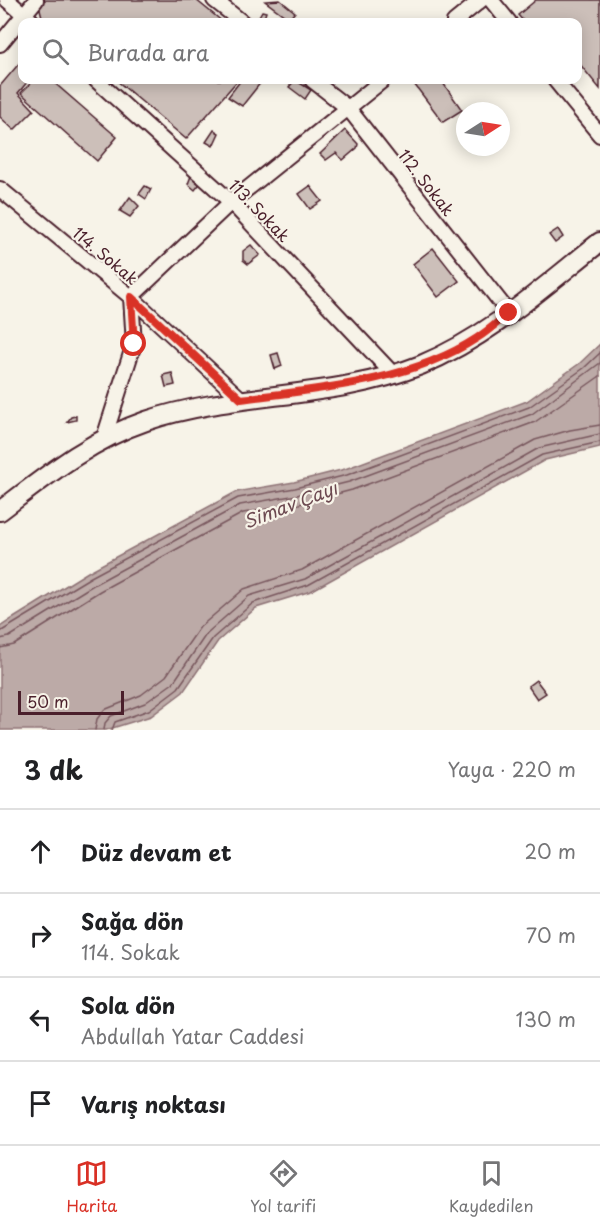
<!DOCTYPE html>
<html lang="tr">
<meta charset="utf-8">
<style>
:root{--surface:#fff;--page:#f6f6f6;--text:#202124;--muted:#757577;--line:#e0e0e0;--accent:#d93025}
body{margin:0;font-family:"Playpen Sans",sans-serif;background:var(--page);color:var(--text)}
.compass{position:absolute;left:456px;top:102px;width:54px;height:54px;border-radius:50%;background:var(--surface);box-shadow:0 3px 15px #0003;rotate:78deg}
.scale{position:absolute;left:18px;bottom:15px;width:106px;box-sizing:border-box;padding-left:6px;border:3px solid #4a1f2b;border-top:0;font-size:16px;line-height:21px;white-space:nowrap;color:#4a1f2b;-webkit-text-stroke:4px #f7f3e8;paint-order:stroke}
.stop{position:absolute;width:18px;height:18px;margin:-14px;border:4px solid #d93025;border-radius:50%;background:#fff}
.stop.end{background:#d93025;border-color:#fff;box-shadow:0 2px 6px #0008}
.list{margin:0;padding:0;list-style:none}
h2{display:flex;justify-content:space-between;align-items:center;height:78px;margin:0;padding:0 24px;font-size:26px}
h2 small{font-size:20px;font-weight:400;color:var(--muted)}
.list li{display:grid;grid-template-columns:39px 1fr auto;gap:18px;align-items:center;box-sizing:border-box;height:84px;padding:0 24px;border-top:2px solid var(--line)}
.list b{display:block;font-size:22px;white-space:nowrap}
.list p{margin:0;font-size:20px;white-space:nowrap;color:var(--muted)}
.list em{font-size:20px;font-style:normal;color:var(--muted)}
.icon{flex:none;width:33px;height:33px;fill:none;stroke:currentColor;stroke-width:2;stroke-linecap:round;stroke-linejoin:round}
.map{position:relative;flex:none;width:600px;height:730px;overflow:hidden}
.search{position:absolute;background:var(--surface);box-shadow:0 3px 15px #0003;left:18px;right:18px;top:18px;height:66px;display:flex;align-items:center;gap:15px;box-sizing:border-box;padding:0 21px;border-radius:12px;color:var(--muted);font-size:22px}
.sheet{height:414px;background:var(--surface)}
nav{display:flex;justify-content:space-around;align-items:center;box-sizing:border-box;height:84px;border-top:2px solid var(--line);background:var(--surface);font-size:16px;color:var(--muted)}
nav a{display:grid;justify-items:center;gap:3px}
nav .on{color:var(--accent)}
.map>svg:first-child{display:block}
</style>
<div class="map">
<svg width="600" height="730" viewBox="0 0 600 730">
<rect width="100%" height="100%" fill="#f7f3e8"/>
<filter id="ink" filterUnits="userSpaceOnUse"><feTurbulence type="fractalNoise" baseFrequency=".0167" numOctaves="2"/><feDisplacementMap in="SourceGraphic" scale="12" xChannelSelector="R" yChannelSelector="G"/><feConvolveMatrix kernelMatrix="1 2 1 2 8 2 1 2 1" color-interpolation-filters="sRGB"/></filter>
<g filter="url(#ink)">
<path fill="#bcaaa7" stroke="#8e7275" stroke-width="1.5" d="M 600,344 L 600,447 L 545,460 L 311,591 L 256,608 L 218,641 L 183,692 L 151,716 L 106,730 L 0,730 L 0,627 L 12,619 L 88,572 L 236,492 L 294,482 L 345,469 L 527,401 L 580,363 Z"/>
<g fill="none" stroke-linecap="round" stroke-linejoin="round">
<path stroke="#78575d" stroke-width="1.5" d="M 0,632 L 91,577 L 238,498 L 295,488 L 347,475 L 529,407 L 584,368 L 600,353
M 0,639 L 9,637 L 95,584 L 240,505 L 297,495 L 349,482 L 532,414 L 600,363
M 0,648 L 14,645 L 100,591 L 243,513 L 299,504 L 352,490 L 535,422 L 600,376
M 95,730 L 97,719 L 104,710 L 141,695 L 166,676 L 200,627 L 244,589 L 302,570 L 535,440 L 570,430 L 600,425
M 104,730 L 105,723 L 111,716 L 145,703 L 173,683 L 207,633 L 249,596 L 305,579 L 539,448 L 600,434
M 112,730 L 115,722 L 149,710 L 178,688 L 213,638 L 253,603 L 308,585 L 542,455 L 600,442"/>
</g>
<path fill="#ccbfb9" stroke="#4a1f2b" stroke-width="1.5" d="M 42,0 L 196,0 L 223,22 L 49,22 L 42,17 L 39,5 Z
M 280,0 L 295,12 L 289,19 L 265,1 Z
M 536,0 L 600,0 L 600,89 L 578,62 L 578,22 L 524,22 L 518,15 Z
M 262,11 L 266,12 L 263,21 L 258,18 Z
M 22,60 L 22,80 L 29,80 L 18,93 L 34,110 L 14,130 L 0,117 L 0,86 Z
M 34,80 L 51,80 L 117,137 L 97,161 L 21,93 Z
M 116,80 L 238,80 L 186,139 Z
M 241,80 L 262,81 L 242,106 L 228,97 Z
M 295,80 L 311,90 L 305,99 L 289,87 Z
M 411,80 L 441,80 L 462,110 L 443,122 Z
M 214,130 L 219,133 L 213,146 L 206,142 Z
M 345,130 L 358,144 L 357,148 L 343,160 L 336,153 L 326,160 L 320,154 Z
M 192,173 L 202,181 L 195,190 L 188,184 Z
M 145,186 L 151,189 L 146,199 L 139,194 Z
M 310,186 L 322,201 L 310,209 L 299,194 Z
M 130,197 L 139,206 L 130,217 L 120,211 Z
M 558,229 L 563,237 L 555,243 L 549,235 Z
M 251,245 L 260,255 L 248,264 L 243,260 L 243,251 Z
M 433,248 L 459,281 L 438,297 L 413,264 Z
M 278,353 L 282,366 L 275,369 L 271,355 Z
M 172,373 L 175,385 L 166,387 L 163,375 Z
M 76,416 L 76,420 L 67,422 L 71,417 Z
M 536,680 L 546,693 L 537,699 L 528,686 Z"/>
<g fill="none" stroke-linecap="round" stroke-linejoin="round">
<g stroke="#4a1f2b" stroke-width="18">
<path id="minor" d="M 7,0 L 33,22
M 214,0 L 242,22
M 491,0 L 509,22
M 454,22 L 481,0
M 0,44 L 36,0
M 96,80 L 231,202 L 392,373
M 312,80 L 348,108 L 509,313
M 555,80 L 600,135
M 0,189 L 131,297 L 241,399
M 104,438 L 134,344 L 131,297 L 231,202 L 383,80"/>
</g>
<g stroke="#4a1f2b" stroke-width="22">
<path id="tertiary" d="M 0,511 C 46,476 90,440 146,421 C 235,391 333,400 421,365 C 489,337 543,287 600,242"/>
</g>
<use href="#minor" stroke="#f7f3e8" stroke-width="14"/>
<use href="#tertiary" stroke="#f7f3e8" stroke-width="18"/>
</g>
</g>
<g fill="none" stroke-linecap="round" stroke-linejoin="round" filter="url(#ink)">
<path stroke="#d93025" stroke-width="8" d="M 134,344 L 131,297 L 241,399 C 318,389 410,382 477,338 C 488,331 499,321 509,313"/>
</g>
<g text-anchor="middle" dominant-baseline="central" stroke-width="4.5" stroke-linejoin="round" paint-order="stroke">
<g font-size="16" fill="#4a1f2b" stroke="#f7f3e8">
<text transform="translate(427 182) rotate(52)">112. Sokak</text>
<text transform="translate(260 210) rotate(46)">113. Sokak</text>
<text transform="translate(106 255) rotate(40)">114. Sokak</text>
</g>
<g font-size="18" font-style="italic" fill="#6c4950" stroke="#f7f3e8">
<text transform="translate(290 504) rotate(-21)">Simav Çayı</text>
</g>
</g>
</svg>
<svg class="compass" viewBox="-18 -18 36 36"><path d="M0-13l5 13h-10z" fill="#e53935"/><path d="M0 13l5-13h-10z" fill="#757577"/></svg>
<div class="scale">50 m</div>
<div class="stop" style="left:134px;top:344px"></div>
<div class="stop end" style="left:509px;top:313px"></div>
<div class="search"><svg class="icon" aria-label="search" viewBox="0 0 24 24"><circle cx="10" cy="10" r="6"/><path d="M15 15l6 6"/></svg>Burada ara</div>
</div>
<section class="sheet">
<h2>3 dk<small>Yaya · 220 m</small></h2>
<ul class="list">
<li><svg class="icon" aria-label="ahead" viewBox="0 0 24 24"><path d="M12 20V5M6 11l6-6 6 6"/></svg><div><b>Düz devam et</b></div><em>20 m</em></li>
<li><svg class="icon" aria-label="right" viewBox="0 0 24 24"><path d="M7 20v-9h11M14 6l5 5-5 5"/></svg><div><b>Sağa dön</b><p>114. Sokak</p></div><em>70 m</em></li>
<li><svg class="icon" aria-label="left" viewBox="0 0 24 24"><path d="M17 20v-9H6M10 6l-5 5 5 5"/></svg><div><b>Sola dön</b><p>Abdullah Yatar Caddesi</p></div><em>130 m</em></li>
<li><svg class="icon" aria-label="arrive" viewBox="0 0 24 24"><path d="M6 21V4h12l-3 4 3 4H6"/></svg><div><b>Varış noktası</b></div></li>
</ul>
</section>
<nav>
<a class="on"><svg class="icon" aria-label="map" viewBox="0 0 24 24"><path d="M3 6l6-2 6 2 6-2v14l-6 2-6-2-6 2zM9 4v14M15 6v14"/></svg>Harita</a>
<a><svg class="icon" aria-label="directions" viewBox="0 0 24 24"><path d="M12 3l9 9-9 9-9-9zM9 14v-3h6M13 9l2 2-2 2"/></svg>Yol tarifi</a>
<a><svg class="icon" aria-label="saved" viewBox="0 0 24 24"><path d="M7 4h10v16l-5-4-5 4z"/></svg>Kaydedilen</a>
</nav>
